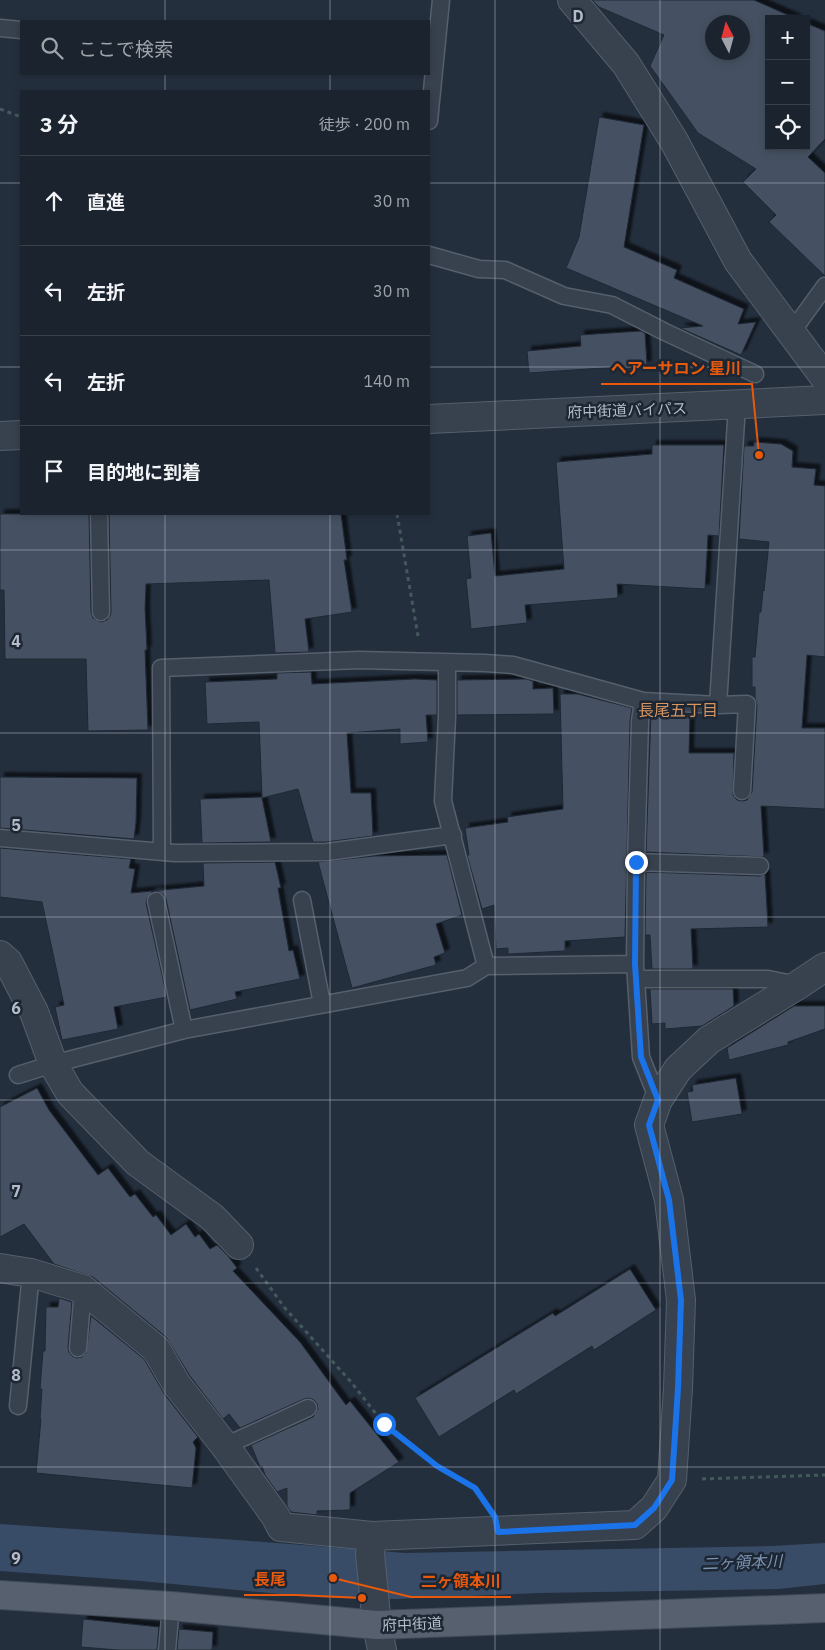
<!DOCTYPE html>
<html lang="ja">
<meta charset="utf-8">
<style>
:root{--surface:#1b232e;--page:#242b36;--text:#f1f3f6;--muted:#a0a4aa;--line:#39404a}
body{margin:0;font-family:"IBM Plex Sans","Noto Sans JP",sans-serif;background:var(--page);color:var(--text)}
.controls{position:absolute;right:15px;top:15px;display:grid;overflow:hidden;border-radius:0px;box-shadow:0 2px 8px #0003}
.controls button{width:45px;height:45px;display:grid;place-items:center;padding:0;border:0;border-bottom:1px solid var(--line);background:var(--surface);color:var(--text);font:25px sans-serif}
.compass{position:absolute;left:705px;top:15px;width:45px;height:45px;border-radius:50%;background:var(--surface);box-shadow:0 2px 8px #0003;rotate:354deg}
.stop{position:absolute;width:15px;height:15px;margin:-11px;border:4px solid #1a73e8;border-radius:50%;background:#fff}
.stop.end{background:#1a73e8;border-color:#fff;box-shadow:0 1px 5px #0008}
.list{margin:0;padding:0;list-style:none}
h2{display:flex;justify-content:space-between;align-items:center;height:65px;margin:0;padding:0 20px;font-size:21px}
h2 small{font-size:16px;font-weight:400;color:var(--muted)}
.list li{display:grid;grid-template-columns:32px 1fr auto;gap:15px;align-items:center;box-sizing:border-box;height:90px;padding:0 20px;border-top:1px solid var(--line)}
.list b{display:block;font-size:19px;white-space:nowrap}
.list em{font-size:16px;font-style:normal;color:var(--muted)}
.icon{flex:none;width:28px;height:28px;fill:none;stroke:currentColor;stroke-width:2;stroke-linecap:round;stroke-linejoin:round}
.map{position:relative;flex:none;width:825px;height:1650px;overflow:hidden}
.search{position:absolute;background:var(--surface);box-shadow:0 2px 8px #0003;left:20px;top:20px;width:410px;height:55px;display:flex;align-items:center;gap:12px;box-sizing:border-box;padding:0 18px;border-radius:0px;color:var(--muted);font-size:19px}
.panel{position:absolute;background:var(--surface);box-shadow:0 2px 8px #0003;left:20px;top:90px;width:410px;height:425px;border-radius:0px}
.map>svg:first-child{display:block}
</style>
<div class="map">
<svg width="825" height="1650" viewBox="0 0 825 1650">
<defs>
<filter id="shadow"><feDropShadow dx="4.5" dy="-4.5" stdDeviation="1" flood-color="#0009"/></filter>
</defs>
<rect width="100%" height="100%" fill="#242f3e"/>
<path fill="#394c67" d="M 0,1524 L 237,1540 L 405,1553 L 772,1546 L 825,1543 L 825,1584 L 778,1589 L 539,1593 L 395,1599 L 312,1597 L 141,1581 L 0,1571 Z"/>
<path fill="#455162" stroke="#1f2835" fill-rule="evenodd" filter="url(#shadow)" d="M 592,0 L 754,0 L 797,19 L 769,19 L 769,146 L 806,146 L 806,23 L 825,31 L 825,139 L 808,157 L 825,173 L 825,276 L 769,222 L 776,215 L 743,182 L 756,169 L 698,133 L 650,66 L 664,35 L 599,7 ZM 712,22 L 742,22 L 742,52 L 712,52 Z
M 599,117 L 644,125 L 624,247 L 677,270 L 674,278 L 744,309 L 738,324 L 756,322 L 741,355 L 680,328 L 703,326 L 566,268 L 579,237 Z
M 641,331 L 645,333 L 647,365 L 529,373 L 527,351 L 581,346 L 580,335 Z
M 754,442 L 781,444 L 793,451 L 792,467 L 816,469 L 814,485 L 825,486 L 825,657 L 807,655 L 802,728 L 825,728 L 825,809 L 761,806 L 764,857 L 646,852 L 651,713 L 690,714 L 689,753 L 734,753 L 733,795 L 737,800 L 742,801 L 747,800 L 752,792 L 757,705 L 755,698 L 755,687 L 752,687 L 752,657 L 755,657 L 759,612 L 761,612 L 763,590 L 764,591 L 769,542 L 739,539 L 744,446 L 754,446 Z
M 652,445 L 724,445 L 719,536 L 708,535 L 705,589 L 617,584 L 618,598 L 525,605 L 527,623 L 471,629 L 466,579 L 471,578 L 467,536 L 491,533 L 495,576 L 564,569 L 556,462 L 652,454 Z
M 0,514 L 89,514 L 91,612 L 93,618 L 101,622 L 107,620 L 110,616 L 111,612 L 109,514 L 341,514 L 347,560 L 344,560 L 352,612 L 305,619 L 309,652 L 275,653 L 269,580 L 146,584 L 145,608 L 147,650 L 145,650 L 148,730 L 88,731 L 86,659 L 5,659 L 4,590 L 0,590 Z
M 311,672 L 312,684 L 415,679 L 437,680 L 437,715 L 426,715 L 428,742 L 400,744 L 400,729 L 347,733 L 351,793 L 371,793 L 373,836 L 326,842 L 313,842 L 298,789 L 262,798 L 271,842 L 202,843 L 200,799 L 262,797 L 259,722 L 207,724 L 205,682 L 277,679 L 277,673 Z
M 526,679 L 533,681 L 533,689 L 553,688 L 554,714 L 457,715 L 457,680 Z
M 560,694 L 578,694 L 632,708 L 630,721 L 625,937 L 565,941 L 565,951 L 508,954 L 508,948 L 496,949 L 494,905 L 482,909 L 467,855 L 469,855 L 465,828 L 508,822 L 507,817 L 563,809 Z
M 0,777 L 137,778 L 136,822 L 134,839 L 0,828 Z
M 0,848 L 131,859 L 129,868 L 135,869 L 131,893 L 204,886 L 203,863 L 275,862 L 281,888 L 278,888 L 289,951 L 293,950 L 300,979 L 235,992 L 237,999 L 190,1010 L 166,899 L 164,895 L 159,892 L 153,891 L 147,898 L 146,903 L 167,997 L 114,1007 L 118,1029 L 62,1040 L 55,1007 L 64,1005 L 42,902 L 0,897 Z
M 447,855 L 462,915 L 436,924 L 445,953 L 434,957 L 436,965 L 352,988 L 318,862 L 374,856 Z
M 646,872 L 760,876 L 765,874 L 768,927 L 691,929 L 693,969 L 652,969 L 650,935 L 645,935 Z
M 650,989 L 733,989 L 734,1006 L 702,1026 L 665,1029 L 665,1023 L 652,1024 Z
M 794,1006 L 825,1006 L 825,1029 L 788,1042 L 788,1045 L 729,1060 L 727,1048 Z
M 736,1078 L 742,1114 L 692,1122 L 687,1092 L 693,1091 L 692,1085 Z
M 37,1088 L 49,1110 L 98,1175 L 108,1168 L 130,1197 L 135,1194 L 153,1217 L 156,1215 L 171,1235 L 186,1224 L 195,1237 L 199,1234 L 210,1249 L 217,1245 L 228,1256 L 237,1268 L 233,1271 L 300,1342 L 346,1405 L 350,1401 L 399,1462 L 350,1493 L 350,1510 L 317,1511 L 317,1515 L 291,1512 L 287,1506 L 287,1488 L 277,1492 L 265,1475 L 262,1466 L 260,1467 L 251,1445 L 313,1417 L 318,1409 L 317,1404 L 314,1400 L 309,1398 L 304,1399 L 240,1428 L 229,1414 L 223,1419 L 190,1376 L 166,1337 L 93,1277 L 54,1264 L 24,1224 L 0,1237 L 0,1107 Z
M 630,1269 L 656,1310 L 594,1350 L 592,1346 L 516,1394 L 514,1390 L 439,1437 L 415,1398 L 553,1313 L 555,1316 Z
M 59,1298 L 72,1302 L 68,1347 L 69,1352 L 72,1356 L 77,1358 L 82,1357 L 86,1353 L 91,1316 L 144,1359 L 165,1395 L 198,1437 L 193,1442 L 196,1448 L 192,1488 L 36,1473 L 41,1419 L 40,1419 L 42,1389 L 40,1389 L 43,1351 L 45,1351 L 46,1307 L 58,1307 Z
M 83,1619 L 159,1627 L 157,1650 L 118,1650 L 81,1647 Z
M 179,1629 L 213,1632 L 212,1650 L 177,1650 Z"/>
<g fill="none" stroke-linecap="round" stroke-linejoin="round">
<g stroke="#565f6c" stroke-width="19">
<path id="service" d="M 0,28 L 21,30
M 429,121 L 441,0
M 429,255 L 479,269 L 505,270 L 564,296 L 612,305 L 665,332 L 755,374
M 791,333 L 825,286
M 99,514 L 101,612
M 447,663 L 447,717 L 443,801 L 486,966
M 643,701 L 640,721 L 636,862 L 635,964 L 641,1057 L 658,1100
M 718,705 L 737,405
M 0,838 L 175,853 L 327,852 L 453,835
M 162,852 L 161,668 L 359,660 L 485,663 L 513,665 L 643,701 L 718,705 L 747,704 L 742,791
M 636,862 L 760,866
M 302,900 L 322,1004
M 156,901 L 184,1030
M 636,979 L 768,979 L 798,985
M 18,1075 L 53,1064 L 184,1030 L 467,978 L 486,966 L 635,964
M 78,1348 L 83,1289
M 18,1406 L 31,1273
M 225,1446 L 308,1408
M 167,1650 L 171,1606"/>
</g>
<g stroke="#565f6c" stroke-width="30">
<path id="minor" d="M 572,0 L 626,64 L 674,141 L 738,261 L 825,378
M 0,955 L 8,962 L 34,1012 L 53,1064 L 70,1093 L 138,1163 L 212,1217 L 239,1245
M 0,1268 L 31,1273 L 83,1289 L 156,1349 L 177,1385 L 225,1446 L 276,1517 L 281,1527 L 372,1536 L 635,1525 L 654,1508 L 672,1480 L 678,1388 L 681,1300 L 669,1200 L 649,1125 L 658,1100 L 678,1069 L 709,1040 L 798,985 L 825,967
M 372,1536 L 370,1554 L 377,1625"/>
</g>
<g stroke="#565f6c" stroke-width="30">
<path id="tertiary" d="M 429,419 L 825,400
M 0,436 L 21,435
M 377,1625 L 382,1650"/>
</g>
<g stroke="#414a57" stroke-width="30">
<path id="primary" d="M 0,1595 L 171,1606 L 377,1625 L 825,1608"/>
</g>
<path stroke="#44595c" stroke-width="3" stroke-dasharray="4 4" stroke-linecap="butt" d="M 0,109 L 21,117
M 397,514 L 418,636
M 256,1268 L 284,1307 L 351,1382 L 384,1424 L 437,1466 L 475,1488 L 484,1500
M 702,1479 L 825,1475"/>
<use href="#service" stroke="#38414e" stroke-width="16"/>
<use href="#minor" stroke="#38414e" stroke-width="28"/>
<use href="#tertiary" stroke="#38414e" stroke-width="28"/>
<use href="#primary" stroke="#56606e" stroke-width="28"/>
</g>
<g fill="none" stroke-linecap="round" stroke-linejoin="round">
<path stroke="#1a73e8" stroke-width="6" d="M 384,1424 L 437,1466 L 475,1488 L 495,1517 L 498,1532 L 635,1525 L 654,1508 L 672,1480 L 678,1388 L 681,1300 L 669,1200 L 649,1125 L 658,1100 L 641,1057 L 635,964 L 636,862"/>
</g>
<path fill="none" stroke="#b4bcc9" stroke-width="1" stroke-opacity="0.55" d="M 165,0 L 165,21M 330,0 L 330,21M 495,0 L 495,1650M 660,0 L 660,1650M 165,74 L 165,91M 330,74 L 330,91M 0,183 L 21,183M 429,183 L 825,183M 0,367 L 21,367M 429,367 L 825,367M 165,514 L 165,1650M 330,514 L 330,1650M 0,550 L 825,550M 0,733 L 825,733M 0,917 L 825,917M 0,1100 L 825,1100M 0,1283 L 825,1283M 0,1467 L 825,1467"/>
<g text-anchor="middle" dominant-baseline="central" stroke-width="5" stroke-linejoin="round" paint-order="stroke">
<g font-size="15" fill="#b4bcc9" stroke="#1d2633">
<text transform="translate(627 410) rotate(-2)">府中街道バイパス</text>
<text transform="translate(412 1624) rotate(-2)">府中街道</text>
</g>
<g font-size="16" fill="#d59563" stroke="#1d2633">
<text x="678" y="710">長尾五丁目</text>
</g>
<g font-size="16" font-style="italic" fill="#7c92b1" stroke="#1d2633">
<text transform="translate(742 1562) rotate(-2)">二ヶ領本川</text>
</g>
</g>
<g font-size="16" text-anchor="middle" font-weight="bold" fill="#b4bcc9" stroke="#1d2633" stroke-width="5" stroke-linejoin="round" paint-order="stroke">
<text x="578" y="22">D</text>
<text x="16" y="647">4</text>
<text x="16" y="831">5</text>
<text x="16" y="1014">6</text>
<text x="16" y="1197">7</text>
<text x="16" y="1381">8</text>
<text x="16" y="1564">9</text>
</g>
<path fill="none" stroke="#e8590c" stroke-width="2" d="M759 455L752 384H601M362 1598L296 1595H244M333 1578L411 1597H511"/>
<g fill="#e8590c" stroke="#1d2633" stroke-width="2">
<circle cx="759" cy="455" r="5"/>
<circle cx="362" cy="1598" r="5"/>
<circle cx="333" cy="1578" r="5"/>
</g>
<g font-size="16" text-anchor="middle" font-weight="bold" fill="#e8590c" stroke="#1d2633" stroke-width="5" stroke-linejoin="round" paint-order="stroke">
<text x="676" y="374">ヘアーサロン 星川</text>
<text x="270" y="1585">長尾</text>
<text x="461" y="1587">二ヶ領本川</text>
</g>
</svg>
<div class="controls">
<button>+</button>
<button>−</button>
<button><svg class="icon" aria-label="locate" viewBox="0 0 24 24"><circle cx="12" cy="12" r="6"/><path d="M12 2v4M12 18v4M2 12h4M18 12h4"/></svg></button>
</div>
<svg class="compass" viewBox="-18 -18 36 36"><path d="M0-13l5 13h-10z" fill="#e53935"/><path d="M0 13l5-13h-10z" fill="#a0a4aa"/></svg>
<div class="stop" style="left:384px;top:1424px"></div>
<div class="stop end" style="left:636px;top:862px"></div>
<div class="search"><svg class="icon" aria-label="search" viewBox="0 0 24 24"><circle cx="10" cy="10" r="6"/><path d="M15 15l6 6"/></svg>ここで検索</div>
<section class="panel">
<h2>3 分<small>徒歩 · 200 m</small></h2>
<ul class="list">
<li><svg class="icon" aria-label="ahead" viewBox="0 0 24 24"><path d="M12 20V5M6 11l6-6 6 6"/></svg><div><b>直進</b></div><em>30 m</em></li>
<li><svg class="icon" aria-label="left" viewBox="0 0 24 24"><path d="M17 20v-9H6M10 6l-5 5 5 5"/></svg><div><b>左折</b></div><em>30 m</em></li>
<li><svg class="icon" aria-label="left" viewBox="0 0 24 24"><path d="M17 20v-9H6M10 6l-5 5 5 5"/></svg><div><b>左折</b></div><em>140 m</em></li>
<li><svg class="icon" aria-label="arrive" viewBox="0 0 24 24"><path d="M6 21V4h12l-3 4 3 4H6"/></svg><div><b>目的地に到着</b></div></li>
</ul>
</section>
</div>
